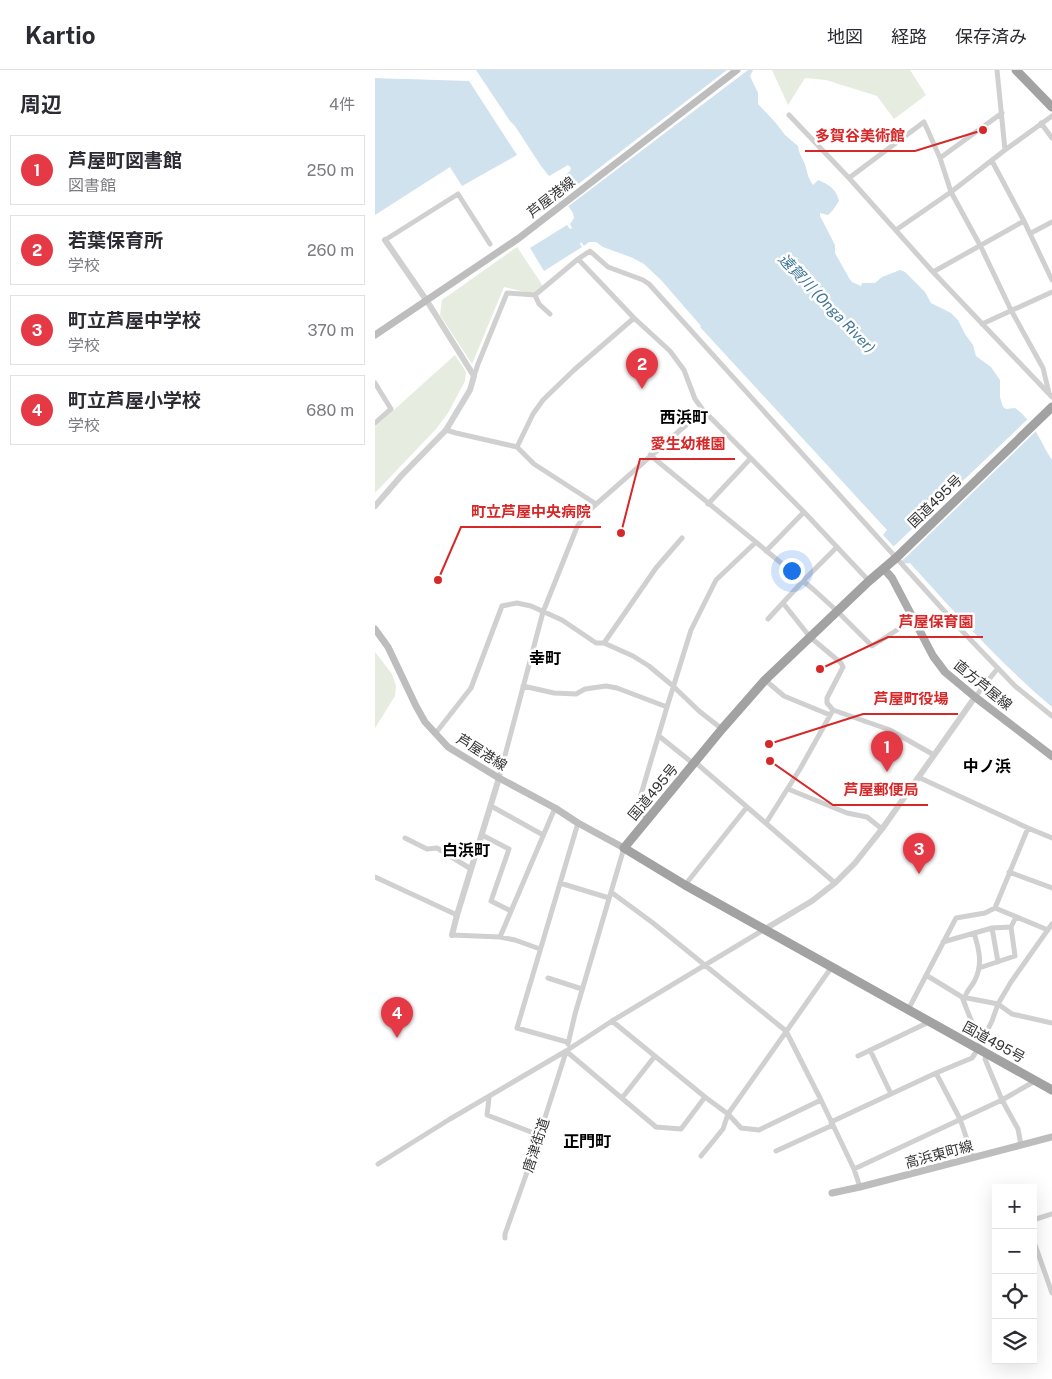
<!DOCTYPE html>
<html lang="ja">
<meta charset="utf-8">
<style>
:root{--surface:#fff;--page:#f7f7f7;--text:#2b2b33;--muted:#7c7c81;--line:#e1e1e2;--accent:#e63946}
body{margin:0;font-family:"Public Sans","Noto Sans JP",sans-serif;background:var(--page);color:var(--text)}
.controls{position:absolute;right:15px;bottom:15px;display:grid;overflow:hidden;border-radius:0px;box-shadow:0 5px 20px #0002}
.controls button{width:45px;height:45px;display:grid;place-items:center;padding:0;border:0;border-bottom:1px solid var(--line);background:var(--surface);color:var(--text);font:25px sans-serif}
.you{position:absolute;left:416px;top:500px;width:18px;height:18px;margin:-12px;border:4px solid #fff;border-radius:50%;background:#1a73e8;box-shadow:0 0 0 8px #1a73e833}
.badge{display:grid;place-items:center;width:32px;height:32px;border-radius:50%;background:var(--accent);color:#fff;font-size:16px;font-weight:700}
.pin{position:absolute;translate:-50% -41px;filter:drop-shadow(0 1px 2px #0008)}
.pin::after{content:'';position:absolute;top:26px;width:18px;height:15px;background:inherit;clip-path:polygon(0 0,100% 0,50% 100%)}
.list{margin:0;padding:0;list-style:none}
h2{display:flex;justify-content:space-between;align-items:center;height:65px;margin:0;padding:0 20px;font-size:21px}
h2 small{font-size:16px;font-weight:400;color:var(--muted)}
.list li{display:grid;grid-template-columns:32px 1fr auto;gap:15px;align-items:center;box-sizing:border-box;height:70px;margin:0 10px 10px;padding:0 10px;border:1px solid var(--line);border-radius:0px}
.list b{display:block;font-size:19px;white-space:nowrap}
.list p{margin:0;font-size:16px;white-space:nowrap;color:var(--muted)}
.list em{font-size:16px;font-style:normal;color:var(--muted)}
.icon{flex:none;width:28px;height:28px;fill:none;stroke:currentColor;stroke-width:2;stroke-linecap:round;stroke-linejoin:round}
.map{position:relative;flex:none;width:677px;height:1309px;overflow:hidden}
header{display:flex;align-items:center;gap:30px;box-sizing:border-box;height:70px;padding:0 25px;background:var(--surface);border-bottom:1px solid var(--line)}
header strong{font-size:24px}
nav{display:flex;gap:28px;margin-inline-start:auto;font-size:18px}
main{display:flex}
aside{flex:1;background:var(--surface)}
.map>svg:first-child{display:block}
</style>
<header>
<strong>Kartio</strong>
<nav><a>地図</a><a>経路</a><a>保存済み</a></nav>
</header>
<main>
<aside>
<h2>周辺<small>4件</small></h2>
<ul class="list">
<li><span class="badge">1</span><div><b>芦屋町図書館</b><p>図書館</p></div><em>250 m</em></li>
<li><span class="badge">2</span><div><b>若葉保育所</b><p>学校</p></div><em>260 m</em></li>
<li><span class="badge">3</span><div><b>町立芦屋中学校</b><p>学校</p></div><em>370 m</em></li>
<li><span class="badge">4</span><div><b>町立芦屋小学校</b><p>学校</p></div><em>680 m</em></li>
</ul>
</aside>
<div class="map">
<svg width="677" height="1309" viewBox="0 0 677 1309">
<rect width="100%" height="100%" fill="#fff"/>
<path fill="#e6ecdf" d="M 397,0 L 535,0 L 551,25 L 519,49 L 502,26 L 451,10 L 430,8 L 413,35 Z
M 142,177 L 168,216 L 159,224 L 129,217 L 97,294 L 65,245 L 67,230 Z
M 80,285 L 91,302 L 90,311 L 73,343 L 61,359 L 0,423 L 0,357 Z
M 0,582 L 17,604 L 21,616 L 20,626 L 0,658 Z"/>
<path fill="#cfe2ee" d="M 101,0 L 378,0 L 375,6 L 383,23 L 383,34 L 400,52 L 410,65 L 423,76 C 424,83 426,86 429,92 C 433,101 431,105 438,115 L 443,110 C 455,115 461,119 464,131 L 458,140 L 453,145 L 445,143 L 445,146 L 460,175 L 460,183 L 474,208 L 477,212 L 486,216 L 487,213 L 500,213 L 507,207 L 525,200 L 530,202 L 550,222 L 556,233 L 576,243 L 583,250 L 590,264 L 598,275 L 601,286 L 616,297 L 625,310 L 625,327 L 628,337 L 631,339 L 640,338 C 650,345 659,357 665,369 C 669,376 672,383 677,390 L 677,637 C 625,593 580,543 535,493 L 525,494 L 522,480 L 508,465 L 512,460 L 325,257 L 326,256 L 286,210 L 269,194 L 258,188 L 228,177 L 221,172 L 214,172 L 209,176 L 206,172 L 205,174 L 207,177 L 169,201 L 155,178 L 192,155 L 195,159 L 197,158 L 195,154 L 199,148 L 198,143 L 179,115 L 195,101 L 196,98 L 193,95 L 174,106 L 166,96 L 140,56 L 135,51 Z
M 0,8 L 94,11 L 142,85 L 87,116 L 75,97 L 0,145 Z"/>
<path fill="#fff" d="M 352,0 L 373,0 L 191,138 L 185,128 Z
M 0,5 L 96,8 L 145,84 L 143,85 L 95,10 L 0,8 Z
M 654,348 L 662,360 L 525,493 L 515,484 L 519,481 L 517,478 Z"/>
<g fill="none" stroke-linecap="round" stroke-linejoin="round">
<path stroke="#d0d0d0" stroke-width="5" d="M 414,45 L 474,108 L 558,202 L 677,327
M 666,53 L 677,68
M 630,80 L 677,46
M 565,88 L 627,43
M 617,91 L 649,151 L 677,210
M 474,108 L 549,52 L 565,88 L 576,122 L 606,177 L 636,240 L 668,298 L 674,323
M 521,160 L 576,122 L 630,80 L 622,0
M 656,163 L 677,152
M 10,170 L 83,124 L 115,174
M 203,189 L 259,248 L 295,281 L 309,300 L 320,329 L 328,340 L 429,442 L 494,511
M 558,202 L 649,151
M 160,225 L 203,189 L 215,181 L 233,197 L 268,210 L 274,214 L 590,564 L 640,616 L 677,646
M 607,254 L 677,222
M 99,306 L 103,294 L 132,223 L 160,225 L 164,234 L 175,244
M 0,313 L 16,339 L 0,353
M 71,360 L 81,363 L 142,377 L 159,394 L 221,434
M 142,377 L 158,344 L 168,330 L 199,300 L 259,248
M 275,385 L 439,520 L 462,541 L 497,576 L 539,549
M 333,434 L 375,389
M 391,481 L 429,442
M 408,533 L 435,567 L 466,593 L 468,597 L 452,628 L 452,633 L 458,640
M 393,549 L 428,511 L 462,477
M 229,573 L 281,498 L 307,468
M 390,610 L 409,626 L 455,645
M 148,616 L 179,623 L 201,624 L 210,619 L 231,616 L 242,618 L 292,637
M 600,627 L 623,598
M 60,664 L 96,618 L 127,536 L 142,533 L 156,536 L 187,550 L 221,573 L 229,573 L 258,586 L 274,596 L 298,616 L 324,641 L 347,659
M 284,666 L 315,691 L 320,692 L 460,813
M 543,707 L 653,758 L 677,768
M 124,708 L 168,542 L 202,457 L 210,444 L 328,340
M 413,719 L 472,743 L 492,747 L 507,759
M 116,736 L 168,765
M 273,748 C 265,742 261,742 264,731 L 292,637 L 316,560 L 341,510 L 381,472
M 391,753 L 425,699 L 458,640 L 515,660 L 559,685
M 107,765 L 134,779 L 116,831 L 136,841
M 30,768 L 52,779 L 62,778 L 96,799
M 634,802 L 677,818
M 0,807 L 82,845
M 185,813 L 234,828
M 310,815 L 372,737
M 236,822 L 278,853 L 411,961 L 446,1030 L 479,1099 L 485,1117
M 620,838 L 673,860
M 617,858 L 623,892
M 77,865 L 125,867 L 140,870 L 165,879
M 125,867 L 180,738
M 568,872 L 617,858 L 636,857 L 641,847
M 604,898 L 640,886 L 636,857
M 551,905 L 587,927 L 623,934 L 637,944 L 677,953
M 173,908 L 207,919
M 587,927 L 605,973
M 590,928 C 591,920 597,917 600,910 C 608,894 604,879 599,863
M 533,940 L 581,848 L 610,843 L 620,838 L 653,758
M 237,951 L 330,1027 L 353,1044 L 366,1058 L 384,1060 L 446,1030
M 192,972 L 142,958 L 203,753
M 193,974 L 200,944 L 249,778
M 495,980 L 516,1024
M 191,981 L 281,1057 L 306,1059 L 330,1027
M 613,985 L 610,989 L 627,1030 L 643,1059 L 646,1075
M 483,986 L 554,952
M 561,1003 L 585,1049 L 598,1087
M 114,1028 L 112,1045 L 164,1065
M 247,1028 L 280,986
M 456,1052 L 561,1003 L 597,988 L 603,979 L 617,951 L 623,934 L 636,912 L 677,854
M 401,1081 L 458,1055
M 326,1086 L 348,1059 L 353,1044 L 456,898
M 3,1094 L 75,1049 L 191,981 L 237,951 L 390,859
M 479,1099 L 627,1030 L 660,1011
M 658,1150 L 677,1144
M 130,1168 L 130,1164 L 156,1091 L 191,982
M 658,1169 L 677,1223"/>
<path stroke="#d0d0d0" stroke-width="6" d="M 0,436 L 26,406 L 71,360 L 95,320 L 99,306 L 52,231 L 10,170
M 390,859 L 437,831 L 460,813 L 480,793 L 507,759 L 600,627
M 77,865 L 82,845 L 124,708"/>
<path stroke="#bdbdbd" stroke-width="7" d="M 0,265 L 144,168 L 362,0
M 0,559 L 13,577 L 41,636 L 50,652 L 73,677 L 124,708 L 180,738 L 203,753 L 249,778
M 457,1123 L 485,1117 L 677,1067"/>
<path stroke="#ababab" stroke-width="8" d="M 509,499 L 517,508 L 558,586 L 570,602 L 600,627 L 677,686"/>
<path stroke="#a2a2a2" stroke-width="9" d="M 641,0 L 677,37
M 677,337 L 521,488 L 494,511 L 390,610 L 347,659 L 249,778 L 310,815 L 677,1020"/>
</g>
<g text-anchor="middle" dominant-baseline="central" stroke-width="5" stroke-linejoin="round" paint-order="stroke">
<g font-size="14" fill="#333" stroke="#fff">
<text transform="translate(176 127) rotate(-38)">芦屋港線</text>
<text transform="translate(560 431) rotate(-44)">国道495号</text>
<text transform="translate(608 615) rotate(39)">直方芦屋線</text>
<text transform="translate(107 682) rotate(32)">芦屋港線</text>
<text transform="translate(278 722) rotate(-50)">国道495号</text>
<text transform="translate(619 972) rotate(29)">国道495号</text>
<text transform="translate(161 1075) rotate(-72)">唐津街道</text>
<text transform="translate(564 1084) rotate(-15)">高浜東町線</text>
</g>
<g font-size="15" font-style="italic" fill="#3f7597" stroke="#fff">
<text transform="translate(452 233) rotate(46)">遠賀川 (Onga River)</text>
</g>
<g font-size="16" font-weight="bold" fill="#000" stroke="#fff">
<text x="309" y="347">西浜町</text>
<text x="170" y="588">幸町</text>
<text x="612" y="696">中ノ浜</text>
<text x="91" y="780">白浜町</text>
<text x="212" y="1071">正門町</text>
</g>
</g>
<path fill="none" stroke="#d62828" stroke-width="2" d="M608 60L540 81H430M246 463L265 389H360M63 510L86 457H226M445 599L513 567H608M394 674L488 644H583M395 691L458 735H553"/>
<g fill="#d62828" stroke="#fff" stroke-width="2">
<circle cx="608" cy="60" r="5"/>
<circle cx="246" cy="463" r="5"/>
<circle cx="63" cy="510" r="5"/>
<circle cx="445" cy="599" r="5"/>
<circle cx="394" cy="674" r="5"/>
<circle cx="395" cy="691" r="5"/>
</g>
<g font-size="15" text-anchor="middle" font-weight="bold" fill="#d62828" stroke="#fff" stroke-width="5" stroke-linejoin="round" paint-order="stroke">
<text x="485" y="71">多賀谷美術館</text>
<text x="313" y="379">愛生幼稚園</text>
<text x="156" y="447">町立芦屋中央病院</text>
<text x="561" y="557">芦屋保育園</text>
<text x="536" y="634">芦屋町役場</text>
<text x="506" y="725">芦屋郵便局</text>
</g>
</svg>
<div class="controls">
<button>+</button>
<button>−</button>
<button><svg class="icon" aria-label="locate" viewBox="0 0 24 24"><circle cx="12" cy="12" r="6"/><path d="M12 2v4M12 18v4M2 12h4M18 12h4"/></svg></button>
<button><svg class="icon" aria-label="layers" viewBox="0 0 24 24"><path d="M12 4l9 5-9 5-9-5zM3 14l9 5 9-5"/></svg></button>
</div>
<div class="you"></div>
<div class="pin badge" style="left:512px;top:702px">1</div>
<div class="pin badge" style="left:267px;top:319px">2</div>
<div class="pin badge" style="left:544px;top:804px">3</div>
<div class="pin badge" style="left:22px;top:968px">4</div>
</div>
</main>
